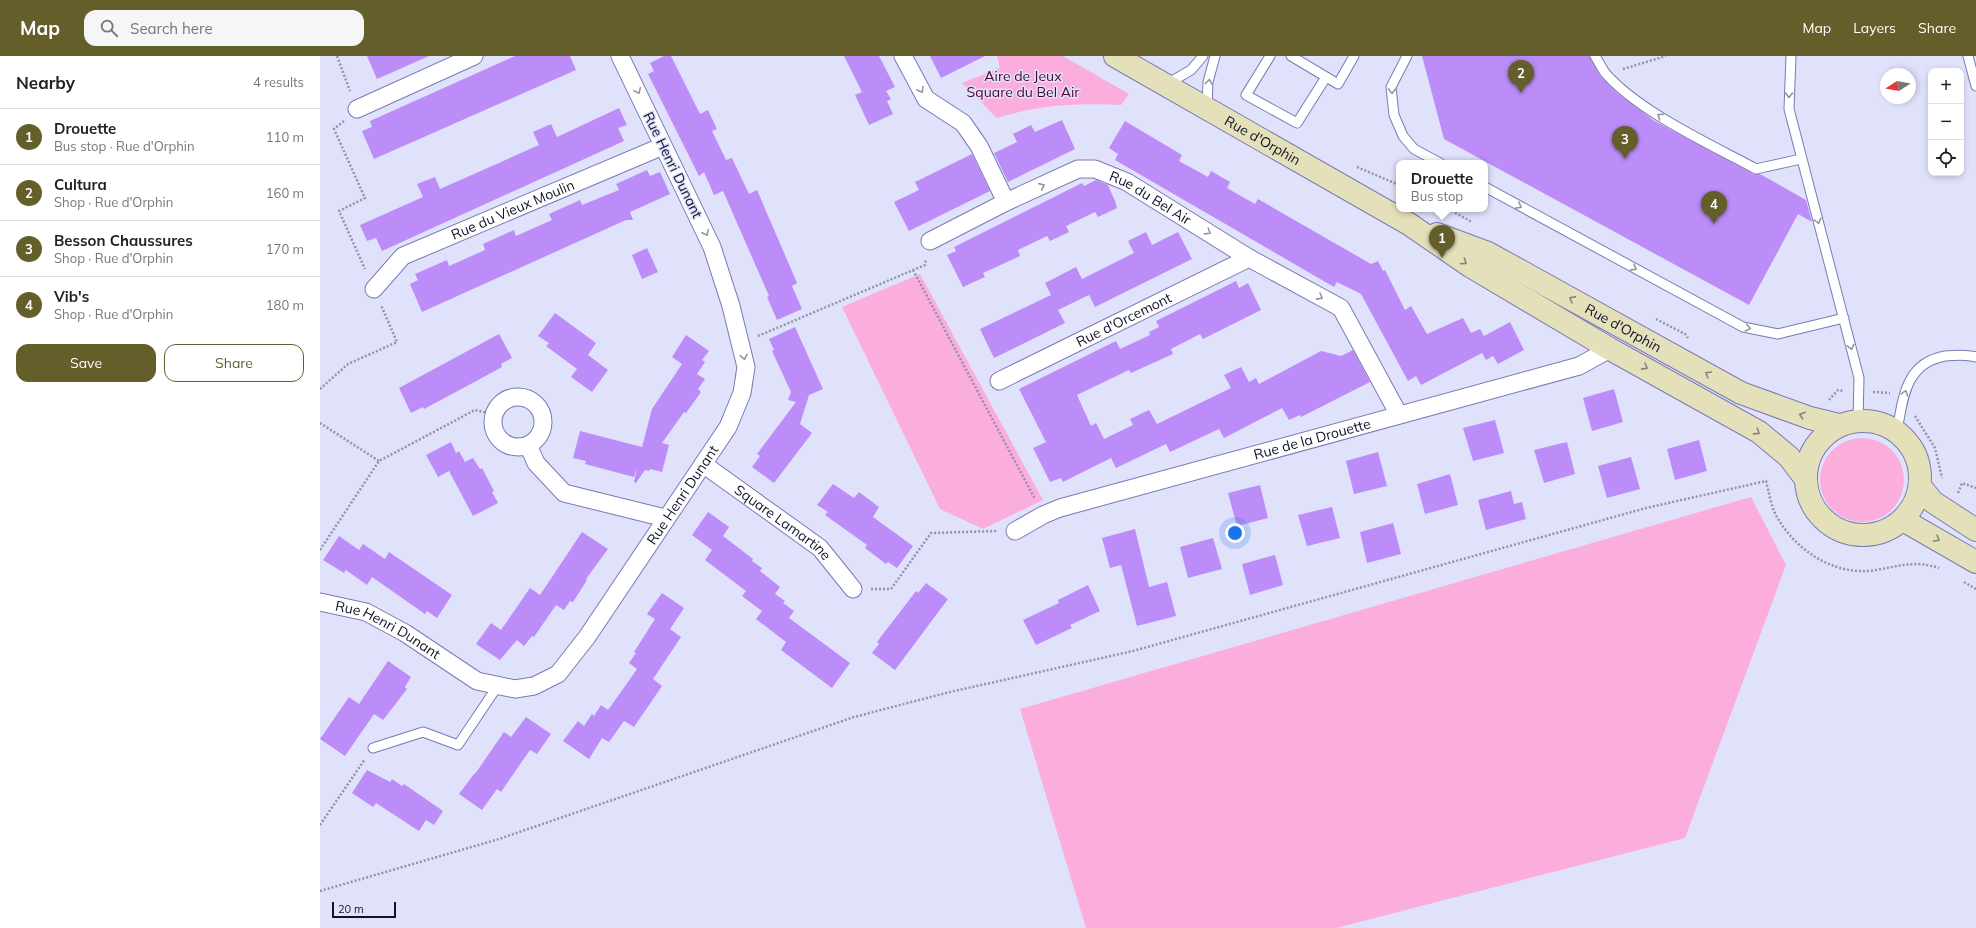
<!DOCTYPE html>
<meta charset="utf-8">
<style>
:root{--surface:#fff;--page:#f6f6f6;--text:#222;--muted:#767676;--line:#e0e0e0;--accent:#645e2b}
body{margin:0;font-family:Mulish,sans-serif;background:var(--page);color:var(--text)}
.controls{position:absolute;right:12px;top:12px;display:grid;overflow:hidden;border-radius:8px;box-shadow:0 2px 6px #0003}
.controls button{width:36px;height:36px;display:grid;place-items:center;padding:0;border:0;border-bottom:1px solid var(--line);background:var(--surface);color:var(--text);font:20px sans-serif}
.compass{position:absolute;left:1560px;top:12px;width:36px;height:36px;border-radius:50%;background:var(--surface);box-shadow:0 2px 6px #0003;rotate:259deg}
.scale{position:absolute;left:12px;bottom:10px;width:64px;box-sizing:border-box;padding-left:4px;border:2px solid #131329;border-top:0;font-size:11px;line-height:14px;white-space:nowrap;color:#131329;-webkit-text-stroke:3px #e0e2fb;paint-order:stroke}
.you{position:absolute;left:915px;top:477px;width:14px;height:14px;margin:-10px;border:3px solid #fff;border-radius:50%;background:#1a73e8;box-shadow:0 0 0 6px #1a73e833}
.badge{display:grid;place-items:center;width:26px;height:26px;border-radius:50%;background:var(--accent);color:#fff;font-size:13px;font-weight:700}
.pin{position:absolute;translate:-50% -33px;filter:drop-shadow(0 1px 2px #0008)}
.pin::after{content:'';position:absolute;top:21px;width:14px;height:12px;background:inherit;clip-path:polygon(0 0,100% 0,50% 100%)}
.popup{position:absolute;left:1076px;top:104px;width:92px;height:52px;box-sizing:border-box;display:grid;place-content:center;border-radius:8px;background:var(--surface);filter:drop-shadow(0 1px 3px #0005);font-size:13px;white-space:nowrap;color:var(--muted)}
.popup b{font-size:15px;color:var(--text)}
.popup::after{content:'';position:absolute;left:50%;top:100%;margin-left:-8px;border:8px solid transparent;border-top-color:var(--surface)}
.list{margin:0;padding:0;list-style:none}
h2{display:flex;justify-content:space-between;align-items:center;height:52px;margin:0;padding:0 16px;font-size:17px}
h2 small{font-size:13px;font-weight:400;color:var(--muted)}
.list li{display:grid;grid-template-columns:26px 1fr auto;gap:12px;align-items:center;box-sizing:border-box;height:56px;padding:0 16px;border-top:1px solid var(--line)}
.list b{display:block;font-size:15px;white-space:nowrap}
.list p{margin:0;font-size:13px;white-space:nowrap;color:var(--muted)}
.list em{font-size:13px;font-style:normal;color:var(--muted)}
.actions{display:flex;gap:8px;padding:12px 16px}
.actions a{flex:1;padding:9px 0;border:1px solid var(--accent);border-radius:12px;text-align:center;font-size:14px;color:var(--accent)}
.actions .main{background:var(--accent);color:#fff}
.icon{flex:none;width:22px;height:22px;fill:none;stroke:currentColor;stroke-width:2;stroke-linecap:round;stroke-linejoin:round}
.map{position:relative;flex:none;width:1656px;height:872px;overflow:hidden}
header{display:flex;align-items:center;gap:24px;box-sizing:border-box;height:56px;padding:0 20px;background:var(--accent);color:#fff}
header strong{font-size:19px}
nav{display:flex;gap:22px;margin-inline-start:auto;font-size:14px}
.search{width:280px;height:36px;background:var(--page);display:flex;align-items:center;gap:10px;box-sizing:border-box;padding:0 14px;border-radius:12px;color:var(--muted);font-size:15px}
main{display:flex}
aside{flex:1;background:var(--surface)}
.map>svg:first-child{display:block}
</style>
<header>
<strong>Map</strong>
<div class="search"><svg class="icon" aria-label="search" viewBox="0 0 24 24"><circle cx="10" cy="10" r="6"/><path d="M15 15l6 6"/></svg>Search here</div>
<nav><a>Map</a><a>Layers</a><a>Share</a></nav>
</header>
<main>
<aside>
<h2>Nearby<small>4 results</small></h2>
<ul class="list">
<li><span class="badge">1</span><div><b>Drouette</b><p>Bus stop · Rue d'Orphin</p></div><em>110 m</em></li>
<li><span class="badge">2</span><div><b>Cultura</b><p>Shop · Rue d'Orphin</p></div><em>160 m</em></li>
<li><span class="badge">3</span><div><b>Besson Chaussures</b><p>Shop · Rue d'Orphin</p></div><em>170 m</em></li>
<li><span class="badge">4</span><div><b>Vib's</b><p>Shop · Rue d'Orphin</p></div><em>180 m</em></li>
</ul>
<div class="actions"><a class="main">Save</a><a>Share</a></div>
</aside>
<div class="map">
<svg width="1656" height="872" viewBox="0 0 1656 872">
<rect width="100%" height="100%" fill="#e0e2fb"/>
<path fill="#fbaddc" d="M 677,0 L 743,0 L 809,38 L 801,49 C 759,47 717,49 677,62 L 642,27 L 680,12 Z
M 600,218 L 723,444 L 663,473 L 620,453 L 522,251 Z
M1500 424a42 42 0 1 1 84 0a42 42 0 1 1-84 0Z
M 1431,441 L 1466,509 L 1365,782 L 1016,872 L 766,872 L 700,653 Z"/>
<path fill="#bc8cf9" d="M 47,0 L 109,0 L 57,23 Z
M 195,0 L 250,0 L 256,14 L 54,103 L 42,75 L 52,71 L 50,65 Z
M 344,0 L 351,0 L 380,58 L 388,54 L 397,73 L 392,75 L 406,104 L 412,102 L 429,138 L 437,134 L 477,227 L 472,230 L 482,253 L 457,264 L 447,241 L 449,240 L 403,135 L 394,139 L 384,116 L 379,120 L 328,18 L 334,15 L 330,7 Z
M 524,0 L 559,0 L 575,31 L 566,35 L 571,43 L 567,45 L 573,58 L 549,69 L 535,39 L 542,36 Z
M 610,0 L 665,0 L 621,22 Z
M 1102,0 L 1269,0 L 1282,22 L 1297,37 L 1333,64 L 1433,118 L 1440,118 L 1486,144 L 1492,166 L 1478,158 L 1429,249 L 1124,83 Z
M 299,52 L 307,69 L 298,72 L 304,85 L 62,195 L 56,182 L 47,185 L 40,169 L 103,141 L 97,128 L 115,121 L 120,133 L 219,89 L 213,76 L 231,68 L 237,81 Z
M 742,64 L 755,93 L 688,126 L 674,97 L 697,86 L 693,78 L 711,69 L 715,76 Z
M 805,65 L 862,99 L 859,105 L 888,121 L 891,115 L 910,126 L 907,132 L 935,148 L 938,143 L 1051,208 L 1058,205 L 1063,215 L 1065,214 L 1085,254 L 1091,250 L 1107,278 L 1143,262 L 1151,277 L 1160,273 L 1164,280 L 1190,266 L 1204,294 L 1178,308 L 1173,300 L 1166,304 L 1162,297 L 1101,329 L 1096,320 L 1088,325 L 1041,238 L 1017,226 L 1014,231 L 795,104 L 798,98 L 789,92 Z
M 652,98 L 670,135 L 589,175 L 574,146 L 599,134 L 595,126 Z
M 327,114 L 330,120 L 340,116 L 350,138 L 310,156 L 313,164 L 306,164 L 102,256 L 90,228 L 98,224 L 95,218 L 127,204 L 129,210 L 165,194 L 163,188 L 194,174 L 196,180 L 232,164 L 229,158 L 260,144 L 262,149 L 299,134 L 296,128 Z
M 776,124 L 788,129 L 795,145 L 797,152 L 778,161 L 775,156 L 746,170 L 749,176 L 730,185 L 727,180 L 698,194 L 700,200 L 663,217 L 665,221 L 643,231 L 627,199 L 636,195 L 634,191 L 762,127 L 764,130 Z
M 826,176 L 832,189 L 858,176 L 872,203 L 775,251 L 769,239 L 738,254 L 745,267 L 674,302 L 660,273 L 731,239 L 725,227 L 756,211 L 762,223 L 814,197 L 808,185 Z
M 327,192 L 338,216 L 322,223 L 312,199 Z
M 916,225 L 919,232 L 928,227 L 941,254 L 883,283 L 880,278 L 851,293 L 853,298 L 811,317 L 809,314 L 757,339 L 771,370 L 776,367 L 784,383 L 813,369 L 810,363 L 829,354 L 837,368 L 911,332 L 904,319 L 921,311 L 929,326 L 936,322 L 939,328 L 1001,295 L 1021,300 L 1033,294 L 1050,326 L 981,361 L 980,359 L 969,364 L 962,352 L 904,382 L 899,373 L 850,396 L 846,388 L 796,412 L 791,402 L 743,426 L 741,422 L 730,426 L 713,392 L 726,386 L 699,333 L 796,285 L 800,293 L 830,279 L 829,276 L 839,271 L 836,265 Z
M 235,257 L 276,287 L 268,299 L 288,314 L 272,336 L 251,321 L 257,313 L 226,290 L 229,287 L 218,280 Z
M 475,271 L 503,333 L 489,339 L 480,368 L 492,377 L 454,427 L 432,411 L 440,400 L 437,398 L 476,346 L 468,344 L 471,336 L 452,295 L 454,294 L 449,283 Z
M 179,278 L 192,302 L 181,308 L 182,311 L 160,323 L 104,353 L 103,351 L 91,357 L 79,332 Z
M 366,279 L 389,295 L 382,304 L 385,306 L 377,318 L 385,323 L 378,333 L 381,336 L 366,357 L 364,356 L 342,387 L 349,389 L 342,416 L 330,413 L 329,415 L 325,414 L 316,427 L 314,426 L 317,412 L 314,421 L 265,408 L 266,405 L 253,402 L 260,375 L 322,391 L 332,353 L 362,308 L 352,301 Z
M 1294,333 L 1303,366 L 1272,375 L 1263,342 Z
M 1175,364 L 1184,397 L 1153,405 L 1143,372 Z
M 1379,384 L 1387,415 L 1355,424 L 1347,393 Z
M 131,386 L 136,397 L 139,395 L 145,406 L 153,402 L 160,413 L 162,412 L 174,435 L 172,436 L 178,447 L 153,460 L 129,415 L 118,421 L 106,399 Z
M 1247,386 L 1255,418 L 1224,427 L 1214,394 Z
M 1058,396 L 1067,430 L 1034,438 L 1026,405 Z
M 1311,401 L 1320,433 L 1287,442 L 1278,410 Z
M 1130,418 L 1138,449 L 1105,458 L 1097,428 Z
M 513,428 L 534,442 L 539,436 L 559,451 L 553,461 L 593,490 L 577,512 L 568,506 L 566,508 L 545,492 L 547,489 L 505,459 L 508,456 L 497,449 Z
M 940,429 L 948,462 L 917,470 L 908,437 Z
M 1191,435 L 1194,448 L 1202,446 L 1206,463 L 1166,474 L 1158,444 Z
M 1012,451 L 1020,482 L 987,490 L 978,459 Z
M 388,456 L 409,471 L 403,480 L 433,503 L 432,505 L 442,512 L 440,515 L 460,531 L 455,538 L 465,545 L 463,547 L 474,555 L 469,562 L 530,607 L 512,632 L 461,594 L 466,586 L 436,563 L 442,555 L 422,540 L 426,535 L 385,504 L 392,494 L 372,479 Z
M 1073,467 L 1081,498 L 1047,507 L 1040,476 Z
M 815,473 L 829,531 L 847,526 L 856,560 L 817,570 L 801,509 L 790,512 L 782,482 Z
M 262,476 L 288,493 L 266,523 L 267,524 L 253,546 L 250,545 L 244,554 L 236,549 L 214,581 L 212,580 L 204,590 L 197,584 L 180,604 L 156,588 L 171,567 L 181,574 L 210,532 L 220,539 Z
M 19,480 L 39,494 L 43,488 L 65,503 L 69,496 L 132,539 L 117,562 L 107,555 L 105,558 L 52,521 L 47,529 L 26,514 L 24,517 L 3,504 Z
M 893,482 L 902,513 L 868,522 L 860,491 Z
M 955,499 L 963,529 L 930,539 L 922,508 Z
M 606,527 L 628,543 L 575,614 L 552,597 L 559,588 L 557,586 L 596,535 L 598,537 Z
M 768,529 L 780,555 L 750,569 L 752,572 L 716,589 L 703,564 L 739,547 L 738,544 Z
M 342,537 L 364,552 L 350,573 L 361,581 L 333,623 L 342,630 L 314,671 L 304,665 L 289,686 L 282,682 L 269,703 L 243,685 L 258,665 L 264,670 L 272,658 L 274,660 L 281,649 L 288,654 L 303,633 L 317,613 L 309,607 L 316,597 L 314,596 L 335,563 L 327,558 Z
M 68,605 L 91,621 L 85,631 L 87,633 L 63,664 L 54,658 L 25,700 L 0,683 L 29,641 L 39,648 Z
M 206,661 L 231,678 L 217,698 L 210,694 L 181,736 L 177,733 L 162,754 L 139,738 L 154,718 L 155,718 L 184,676 L 191,681 Z
M 47,714 L 70,726 L 72,723 L 82,730 L 84,728 L 123,755 L 114,769 L 106,764 L 99,775 L 56,747 L 53,751 L 32,737 Z"/>
<g fill="none" stroke-linecap="round" stroke-linejoin="round">
<g stroke="#797ab4" stroke-width="11">
<path id="service" d="M 950,0 L 926,39 L 977,67 L 1006,21
M 971,0 L 1018,28 L 1034,0
M 1087,0 L 1071,31 L 1074,59 L 1083,80 L 1094,93 L 1120,107
M 1275,0 C 1279,6 1282,13 1286,18 C 1321,57 1390,88 1436,113 L 1481,103
M 1471,0 L 1469,53 L 1539,322 L 1538,365
M 1648,0 L 1656,30
M 847,28 L 871,14 L 883,0
M 887,52 L 888,26 L 895,0
M 1165,131 L 1423,271 L 1458,278 L 1524,262
M 1577,375 C 1583,343 1585,307 1625,300 C 1635,299 1646,298 1656,301
M 53,692 L 103,676 L 138,689 L 177,631"/>
</g>
<g stroke="#797ab4" stroke-width="19">
<g id="minor">
<path d="M 583,0 L 606,43 L 643,67 L 659,90 L 686,146"/>
<path d="M 37,53 L 154,0"/>
<path id="s1" d="M 610,185 L 686,146 L 758,113 L 775,113 L 807,126 L 929,202 L 1021,252 L 1079,359"/>
<path id="s2" d="M 54,233 L 83,200 L 343,90"/>
<path id="s3" d="M 679,325 L 929,202"/>
<circle cx="198" cy="366" r="25"/>
<path d="M 208,389 L 216,407 L 244,437 L 345,462"/>
<path id="s4" d="M 383,408 L 500,492 L 533,533"/>
<path id="s5" d="M 695,475 L 723,459 L 740,452 L 1259,310 L 1290,293"/>
<path id="s6" d="M 0,546 L 46,556 L 85,577 L 157,625 L 195,633 L 214,630 L 238,618 L 267,581 L 408,371 L 422,337 L 426,311 L 411,250 L 392,191 L 300,0"/>
</g>
</g>
<g stroke="#797ab4" stroke-width="24">
<g id="secondary">
<path id="s7" d="M 795,0 L 1089,168 L 1150,210 L 1290,293 L 1439,376 L 1469,401 L 1485,422"/>
<path id="s8" d="M 1117,178 L 1168,197 L 1421,337 L 1490,362 L 1519,369"/>
<circle cx="1543" cy="422" r="57"/>
<path d="M 1600,430 L 1613,446 L 1656,474"/>
<path d="M 1583,464 L 1656,506"/>
</g>
</g>
<path stroke="#9293ab" stroke-width="2.5" stroke-dasharray="2 2" stroke-linecap="butt" d="M 17,0 L 30,35
M 1303,13 L 1346,0
M 24,65 L 14,73 L 45,142 L 19,155 L 45,213
M 1037,111 L 1079,129
M 1128,153 L 1152,166
M 593,214 L 715,443
M 1336,263 L 1365,278 L 1368,282
M 438,280 L 605,209 L 606,203
M 0,333 L 28,308 L 77,286 L 61,249
M 1553,336 L 1570,337
M 1509,344 L 1518,334 L 1524,335
M 1595,360 L 1615,392 L 1622,422
M 0,367 L 59,405
M 1638,437 L 1642,427 L 1656,432
M 0,494 L 59,405 L 155,354 L 173,358
M 1644,526 L 1656,533
M 551,533 L 571,533 L 611,477 L 677,475
M 0,769 L 45,703
M 0,835 L 179,783 L 534,661 L 630,636 L 813,595 L 1326,452 L 1446,425 C 1449,436 1451,451 1457,461 C 1476,495 1516,521 1556,514 C 1580,510 1595,504 1619,512"/>
<use href="#service" stroke="#fff" stroke-width="9"/>
<use href="#minor" stroke="#fff" stroke-width="17"/>
<use href="#secondary" stroke="#e4e0ba" stroke-width="22"/>
</g>
<defs><path id="oneway-chevron" d="M-2-3.5L2.5 0L-2 3.5" fill="none" stroke-width="1.6" stroke-linecap="round" stroke-linejoin="round"/></defs>
<g stroke="#95959f">
<use href="#oneway-chevron" transform="translate(889 26) rotate(-83)"/>
<use href="#oneway-chevron" transform="translate(601 34) rotate(61)"/>
<use href="#oneway-chevron" transform="translate(318 35) rotate(65)"/>
<use href="#oneway-chevron" transform="translate(1072 35) rotate(91)"/>
<use href="#oneway-chevron" transform="translate(1469 39) rotate(92)"/>
<use href="#oneway-chevron" transform="translate(1340 60) rotate(-146)"/>
<use href="#oneway-chevron" transform="translate(722 130) rotate(-24)"/>
<use href="#oneway-chevron" transform="translate(1199 150) rotate(28)"/>
<use href="#oneway-chevron" transform="translate(1498 165) rotate(75)"/>
<use href="#oneway-chevron" transform="translate(888 176) rotate(32)"/>
<use href="#oneway-chevron" transform="translate(386 177) rotate(64)"/>
<use href="#oneway-chevron" transform="translate(1314 212) rotate(28)"/>
<use href="#oneway-chevron" transform="translate(1000 241) rotate(29)"/>
<use href="#oneway-chevron" transform="translate(1428 272) rotate(12)"/>
<use href="#oneway-chevron" transform="translate(1531 291) rotate(76)"/>
<use href="#oneway-chevron" transform="translate(424 301) rotate(80)"/>
<use href="#oneway-chevron" transform="translate(1585 337) rotate(-72)"/>
</g>
<g stroke="#868479">
<use href="#oneway-chevron" transform="translate(1144 206) rotate(34)"/>
<use href="#oneway-chevron" transform="translate(1252 243) rotate(-151)"/>
<use href="#oneway-chevron" transform="translate(1325 311) rotate(29)"/>
<use href="#oneway-chevron" transform="translate(1388 318) rotate(-150)"/>
<use href="#oneway-chevron" transform="translate(1482 359) rotate(-160)"/>
<use href="#oneway-chevron" transform="translate(1437 376) rotate(33)"/>
<use href="#oneway-chevron" transform="translate(1617 483) rotate(30)"/>
</g>
<g text-anchor="middle" dominant-baseline="central" stroke-width="3" stroke-linejoin="round" paint-order="stroke">
<g font-size="14" fill="#4c0538" stroke="#e0e2fb">
<text x="703" y="20">Aire de Jeux<tspan x="703" dy="16">Square du Bel Air</tspan></text>
</g>
<g font-size="14" fill="#131329" stroke="#e0e2fb">
<text stroke="none"><textPath href="#s7" startOffset="170">Rue d'Orphin</textPath></text>
<text transform="translate(353 109) rotate(64)">Rue Henri Dunant</text>
<text stroke="none"><textPath href="#s1" startOffset="244">Rue du Bel Air</textPath></text>
<text stroke="none"><textPath href="#s2" startOffset="163">Rue du Vieux Moulin</textPath></text>
<text stroke="none"><textPath href="#s3" startOffset="139">Rue d'Orcemont</textPath></text>
<text stroke="none"><textPath href="#s8" startOffset="209">Rue d'Orphin</textPath></text>
<text stroke="none"><textPath href="#s5" startOffset="312">Rue de la Drouette</textPath></text>
<text stroke="none"><textPath href="#s6" startOffset="481">Rue Henri Dunant</textPath></text>
<text stroke="none"><textPath href="#s4" startOffset="99">Square Lamartine</textPath></text>
<text stroke="none"><textPath href="#s6" startOffset="74">Rue Henri Dunant</textPath></text>
</g>
</g>
</svg>
<div class="controls">
<button>+</button>
<button>−</button>
<button><svg class="icon" aria-label="locate" viewBox="0 0 24 24"><circle cx="12" cy="12" r="6"/><path d="M12 2v4M12 18v4M2 12h4M18 12h4"/></svg></button>
</div>
<svg class="compass" viewBox="-18 -18 36 36"><path d="M0-13l5 13h-10z" fill="#e53935"/><path d="M0 13l5-13h-10z" fill="#767676"/></svg>
<div class="scale">20 m</div>
<div class="you"></div>
<div class="pin badge" style="left:1122px;top:202px">1</div>
<div class="popup"><b>Drouette</b>Bus stop</div>
<div class="pin badge" style="left:1201px;top:37px">2</div>
<div class="pin badge" style="left:1305px;top:103px">3</div>
<div class="pin badge" style="left:1394px;top:168px">4</div>
</div>
</main>
